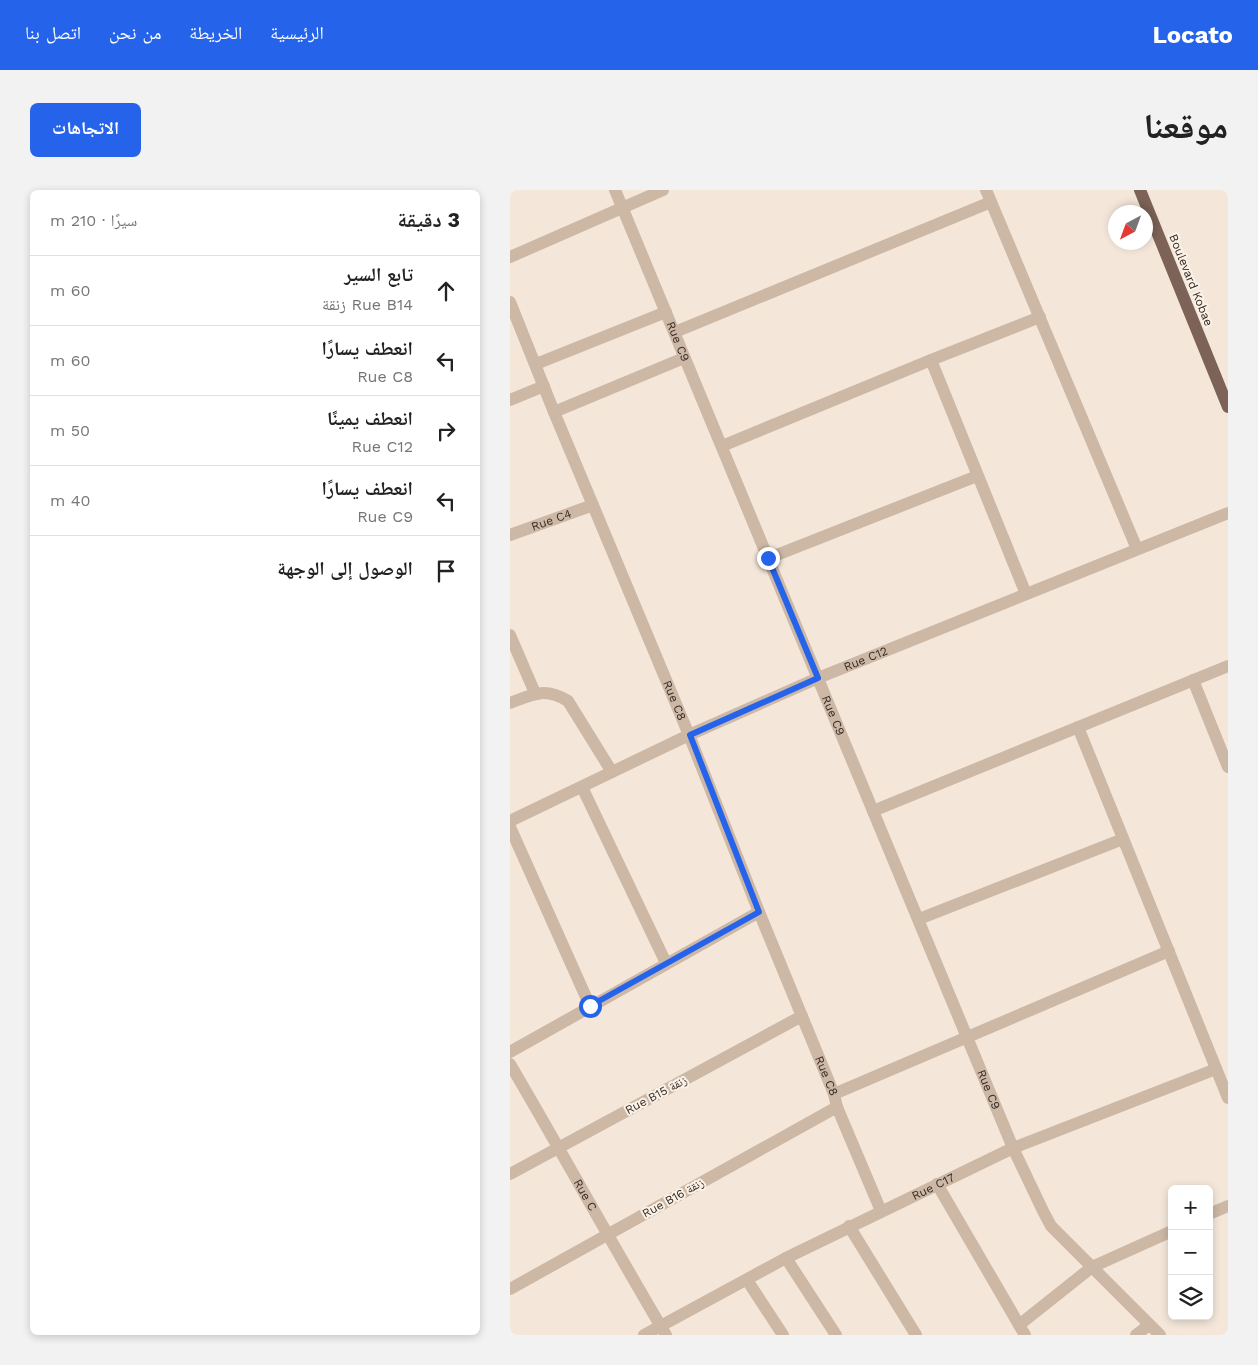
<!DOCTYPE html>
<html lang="ar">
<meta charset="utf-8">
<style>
:root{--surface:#fff;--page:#f2f2f2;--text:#222;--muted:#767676;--line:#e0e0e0;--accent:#2563eb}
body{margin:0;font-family:"Work Sans","Noto Naskh Arabic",sans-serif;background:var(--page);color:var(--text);direction:rtl}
.controls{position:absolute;right:15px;bottom:15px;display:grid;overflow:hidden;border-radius:8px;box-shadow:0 2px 8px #0003}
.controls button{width:45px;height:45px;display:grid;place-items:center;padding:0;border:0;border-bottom:1px solid var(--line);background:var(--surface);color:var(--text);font:25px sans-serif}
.compass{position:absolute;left:598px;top:15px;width:45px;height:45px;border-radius:50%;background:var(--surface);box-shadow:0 2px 8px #0003;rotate:221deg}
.stop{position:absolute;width:15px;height:15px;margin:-11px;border:4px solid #2563eb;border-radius:50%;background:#fff}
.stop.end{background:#2563eb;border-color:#fff;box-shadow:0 1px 5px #0008}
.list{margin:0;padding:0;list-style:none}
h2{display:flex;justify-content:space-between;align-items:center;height:65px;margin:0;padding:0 20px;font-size:21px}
h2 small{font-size:16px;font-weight:400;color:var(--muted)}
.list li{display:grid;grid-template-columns:32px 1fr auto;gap:15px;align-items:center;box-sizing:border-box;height:70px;padding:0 20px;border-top:1px solid var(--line)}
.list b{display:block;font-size:19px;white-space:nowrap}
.list p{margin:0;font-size:16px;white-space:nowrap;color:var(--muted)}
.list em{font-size:16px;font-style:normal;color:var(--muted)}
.icon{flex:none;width:28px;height:28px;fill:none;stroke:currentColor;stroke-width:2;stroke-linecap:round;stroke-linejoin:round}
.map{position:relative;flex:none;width:718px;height:1145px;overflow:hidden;direction:ltr;border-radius:8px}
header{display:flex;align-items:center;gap:30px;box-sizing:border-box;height:70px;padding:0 25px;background:var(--accent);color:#fff}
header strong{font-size:24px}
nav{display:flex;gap:28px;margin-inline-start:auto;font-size:18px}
.intro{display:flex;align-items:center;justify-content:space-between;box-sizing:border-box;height:120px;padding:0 30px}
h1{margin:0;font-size:35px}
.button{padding:12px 22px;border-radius:8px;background:var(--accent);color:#fff;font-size:18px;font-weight:700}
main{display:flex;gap:30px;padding:0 30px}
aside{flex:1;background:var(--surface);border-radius:8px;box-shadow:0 2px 8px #0003}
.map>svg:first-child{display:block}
</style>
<header>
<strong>Locato</strong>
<nav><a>الرئيسية</a><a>الخريطة</a><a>من نحن</a><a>اتصل بنا</a></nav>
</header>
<div class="intro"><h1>موقعنا</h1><a class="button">الاتجاهات</a></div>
<main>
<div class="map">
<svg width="718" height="1145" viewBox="0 0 718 1145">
<rect width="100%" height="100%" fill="#f4e7da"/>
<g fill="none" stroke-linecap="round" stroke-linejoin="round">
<g stroke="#cdb7a5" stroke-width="12">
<path id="s1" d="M 105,0 L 503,958 L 533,1021 L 541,1036 L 650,1145"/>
<path d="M 476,0 L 627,359"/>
<path d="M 0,67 L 153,0"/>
<path id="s2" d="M 0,112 L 44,222 L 179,545 L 249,722 L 324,904 L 327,917 L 371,1021"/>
<path d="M 165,142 L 481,12"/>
<path d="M 421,170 L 516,404"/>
<path d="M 26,174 L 156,122"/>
<path d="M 0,210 L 34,196"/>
<path d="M 44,222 L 174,168"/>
<path d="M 212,256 L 421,170 L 530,127"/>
<path id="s3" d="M 0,345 L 83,315"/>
<path d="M 259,368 L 467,286"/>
<path d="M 0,445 L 25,503"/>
<path d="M 683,490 L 718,577"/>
<path d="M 0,513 C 23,504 35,497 58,511 L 102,582"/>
<path d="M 568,537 L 718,908"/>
<path d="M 72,597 L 156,773"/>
<path d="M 363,621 L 718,476"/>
<path id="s4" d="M 0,631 L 179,545 L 308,488 L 718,323"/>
<path d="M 0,637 L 80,816"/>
<path d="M 409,729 L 613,649"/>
<path d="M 0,862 L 249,722"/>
<path id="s5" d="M 0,874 C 53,964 103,1056 156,1145"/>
<path d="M 324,904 L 659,761"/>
<path d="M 0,984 L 292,826"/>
<path d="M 427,994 L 515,1145"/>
<path d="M 699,1024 L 718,1016"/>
<path d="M 339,1036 L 406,1145"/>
<path d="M 276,1068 L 326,1145"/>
<path d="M 237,1090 L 273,1145"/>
<path d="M 0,1099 L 327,917"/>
<path d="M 509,1135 L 582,1077 L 662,1041"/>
<path id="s6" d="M 134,1145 L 276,1068 L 503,958 L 706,879"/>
<path d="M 626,1145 L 639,1135"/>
</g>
<path stroke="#7c6257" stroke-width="12" d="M 630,0 L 718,217"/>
</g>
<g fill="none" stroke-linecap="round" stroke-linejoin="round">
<path stroke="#2563eb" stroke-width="6" d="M 80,816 L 249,722 L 180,545 L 308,488 L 258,368"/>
</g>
<g text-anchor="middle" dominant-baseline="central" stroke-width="4" stroke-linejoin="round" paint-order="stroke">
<g font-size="12" fill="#382c27" stroke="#fbf2e7">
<text transform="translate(681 90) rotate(68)">Boulevard Kobae</text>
<text stroke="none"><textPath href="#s1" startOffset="164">Rue C9</textPath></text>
<text stroke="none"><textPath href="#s3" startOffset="44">Rue C4</textPath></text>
<text stroke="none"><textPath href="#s4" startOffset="391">Rue C12</textPath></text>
<text stroke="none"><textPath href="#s2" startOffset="431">Rue C8</textPath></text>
<text stroke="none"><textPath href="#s1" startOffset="569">Rue C9</textPath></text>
<text stroke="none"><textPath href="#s2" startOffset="836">Rue C8</textPath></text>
<text stroke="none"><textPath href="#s1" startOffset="974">Rue C9</textPath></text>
<text transform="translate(146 905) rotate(-28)">Rue B15 زنقة</text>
<text stroke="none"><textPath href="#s6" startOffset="325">Rue C17</textPath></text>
<text stroke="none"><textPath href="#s5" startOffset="151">Rue C</textPath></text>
<text transform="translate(163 1008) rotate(-29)">Rue B16 زنقة</text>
</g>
</g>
</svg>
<div class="controls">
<button>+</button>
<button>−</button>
<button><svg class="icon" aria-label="layers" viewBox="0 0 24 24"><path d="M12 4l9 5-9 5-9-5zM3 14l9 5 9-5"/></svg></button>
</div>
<svg class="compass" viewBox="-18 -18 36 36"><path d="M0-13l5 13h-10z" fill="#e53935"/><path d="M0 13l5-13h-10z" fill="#767676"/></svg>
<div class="stop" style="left:80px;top:816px"></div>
<div class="stop end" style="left:258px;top:368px"></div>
</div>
<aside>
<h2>3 دقيقة<small>سيرًا · 210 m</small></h2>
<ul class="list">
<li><svg class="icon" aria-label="ahead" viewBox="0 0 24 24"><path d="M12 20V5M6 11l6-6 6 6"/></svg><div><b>تابع السير</b><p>Rue B14 زنقة</p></div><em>60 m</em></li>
<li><svg class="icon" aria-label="left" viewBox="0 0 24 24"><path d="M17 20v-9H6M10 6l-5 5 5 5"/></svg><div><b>انعطف يسارًا</b><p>Rue C8</p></div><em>60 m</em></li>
<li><svg class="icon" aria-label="right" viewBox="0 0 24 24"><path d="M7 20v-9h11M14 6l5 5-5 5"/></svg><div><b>انعطف يمينًا</b><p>Rue C12</p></div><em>50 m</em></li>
<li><svg class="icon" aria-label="left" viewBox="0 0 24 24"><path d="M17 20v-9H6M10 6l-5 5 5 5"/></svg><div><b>انعطف يسارًا</b><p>Rue C9</p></div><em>40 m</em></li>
<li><svg class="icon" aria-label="arrive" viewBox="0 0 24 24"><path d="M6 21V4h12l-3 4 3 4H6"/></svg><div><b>الوصول إلى الوجهة</b></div></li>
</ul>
</aside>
</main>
